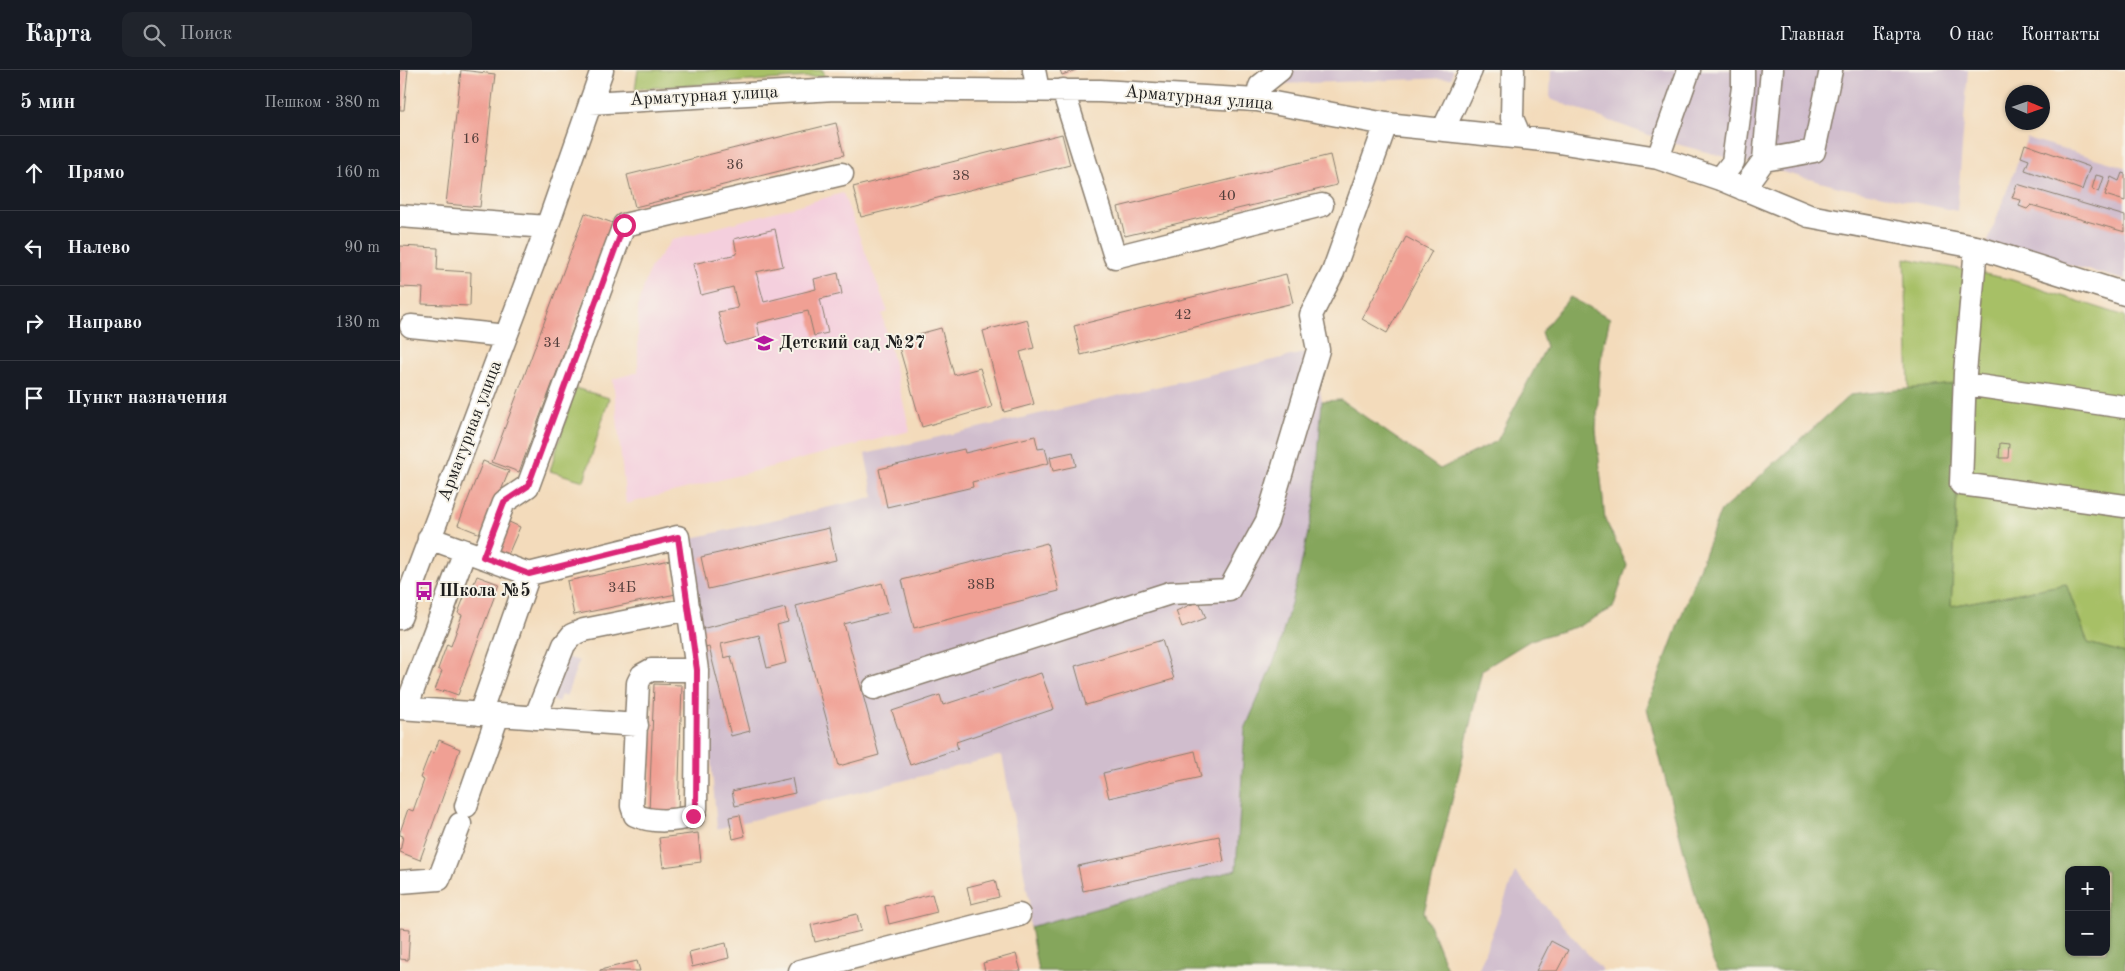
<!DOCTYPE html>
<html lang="ru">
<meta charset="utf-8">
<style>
:root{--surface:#171b24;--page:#20242c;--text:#f1f3f6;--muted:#9ea1a6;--line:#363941}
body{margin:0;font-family:"Old Standard TT",serif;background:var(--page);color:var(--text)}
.controls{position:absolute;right:15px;bottom:15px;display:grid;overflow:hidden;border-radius:10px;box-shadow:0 1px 4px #0004}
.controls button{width:45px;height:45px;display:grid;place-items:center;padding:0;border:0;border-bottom:1px solid var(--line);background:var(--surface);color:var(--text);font:25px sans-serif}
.compass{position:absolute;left:1605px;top:15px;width:45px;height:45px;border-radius:50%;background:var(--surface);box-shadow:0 1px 4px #0004;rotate:92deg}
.stop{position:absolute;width:15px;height:15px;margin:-11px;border:4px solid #db2777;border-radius:50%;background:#fff}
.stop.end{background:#db2777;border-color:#fff;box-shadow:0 1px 5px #0008}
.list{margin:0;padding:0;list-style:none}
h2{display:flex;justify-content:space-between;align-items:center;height:65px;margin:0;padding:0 20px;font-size:21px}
h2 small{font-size:16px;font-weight:400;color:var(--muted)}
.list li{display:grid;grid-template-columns:32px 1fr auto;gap:15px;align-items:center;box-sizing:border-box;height:75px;padding:0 20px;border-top:1px solid var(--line)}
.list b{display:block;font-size:19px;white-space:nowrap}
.list em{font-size:16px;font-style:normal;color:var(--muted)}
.icon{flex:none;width:28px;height:28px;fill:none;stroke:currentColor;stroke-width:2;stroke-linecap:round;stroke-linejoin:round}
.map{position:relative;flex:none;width:1725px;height:901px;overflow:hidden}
header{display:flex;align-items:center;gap:30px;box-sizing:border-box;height:70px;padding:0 25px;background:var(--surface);border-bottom:1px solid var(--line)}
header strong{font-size:24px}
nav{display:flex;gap:28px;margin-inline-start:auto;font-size:18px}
.search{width:350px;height:45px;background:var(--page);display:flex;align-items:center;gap:12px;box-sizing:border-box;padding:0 18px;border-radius:10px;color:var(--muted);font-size:19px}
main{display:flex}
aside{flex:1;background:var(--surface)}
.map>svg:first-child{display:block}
</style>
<header>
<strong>Карта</strong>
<div class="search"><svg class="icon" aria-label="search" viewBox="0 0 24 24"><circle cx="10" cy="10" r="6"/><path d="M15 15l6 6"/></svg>Поиск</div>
<nav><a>Главная</a><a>Карта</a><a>О нас</a><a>Контакты</a></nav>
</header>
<main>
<aside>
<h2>5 мин<small>Пешком · 380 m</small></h2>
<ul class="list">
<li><svg class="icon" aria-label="ahead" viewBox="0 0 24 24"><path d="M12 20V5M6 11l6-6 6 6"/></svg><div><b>Прямо</b></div><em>160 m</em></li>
<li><svg class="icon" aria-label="left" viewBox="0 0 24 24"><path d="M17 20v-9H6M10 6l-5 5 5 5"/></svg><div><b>Налево</b></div><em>90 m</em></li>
<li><svg class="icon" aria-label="right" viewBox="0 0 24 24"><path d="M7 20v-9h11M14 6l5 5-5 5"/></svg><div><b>Направо</b></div><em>130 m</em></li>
<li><svg class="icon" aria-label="arrive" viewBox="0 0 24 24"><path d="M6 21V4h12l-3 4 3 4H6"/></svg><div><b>Пункт назначения</b></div></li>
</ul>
</aside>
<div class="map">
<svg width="1725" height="901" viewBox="0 0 1725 901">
<rect width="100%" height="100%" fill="#f7f3e8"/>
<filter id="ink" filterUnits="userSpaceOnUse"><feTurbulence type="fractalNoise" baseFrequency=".02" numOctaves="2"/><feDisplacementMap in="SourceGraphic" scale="10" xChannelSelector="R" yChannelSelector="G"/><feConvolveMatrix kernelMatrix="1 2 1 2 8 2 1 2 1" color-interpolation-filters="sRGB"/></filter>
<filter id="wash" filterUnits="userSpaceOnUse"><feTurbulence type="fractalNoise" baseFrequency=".0096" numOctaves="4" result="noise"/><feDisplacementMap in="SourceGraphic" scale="20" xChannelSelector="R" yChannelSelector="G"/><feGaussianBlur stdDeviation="1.12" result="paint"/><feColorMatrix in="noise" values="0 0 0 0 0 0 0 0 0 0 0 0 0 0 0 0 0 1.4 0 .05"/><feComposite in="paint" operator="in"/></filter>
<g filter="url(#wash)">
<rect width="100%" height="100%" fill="#f3dbbb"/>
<path fill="#f4cfdd" d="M 443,123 L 488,242 L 482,244 L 510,361 L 226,434 L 213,309 L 238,302 L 238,235 L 250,198 L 272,170 Z"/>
<path fill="#d0bdcd" d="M 874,0 L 1053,0 L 1052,8 L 877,14 Z
M 1151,0 L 1568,0 L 1557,141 L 1439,117 L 1265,71 L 1150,29 Z
M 1627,68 L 1725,97 L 1725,210 L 1587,173 Z
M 908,282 L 920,320 L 922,331 L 915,430 L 899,504 L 877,584 L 845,659 L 836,800 L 630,857 L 629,830 L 602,685 L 317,759 L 292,468 L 474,427 L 465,384 Z
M 166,587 L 179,591 L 166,627 L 161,625 L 158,632 L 151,630 Z
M 1115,802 L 1203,901 L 1078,901 Z"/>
<path fill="#a7c066" stroke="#626e41" d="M 238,0 L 423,0 L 425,6 L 235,19 Z
M 1505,188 L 1609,209 L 1725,246 L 1725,583 L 1688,573 L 1666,514 L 1551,536 L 1563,313 L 1509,319 Z
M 175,318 L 209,328 L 184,411 L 150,401 Z"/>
<path fill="#85a65b" stroke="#50613c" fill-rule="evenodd" d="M 1170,227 L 1210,248 L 1201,288 L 1196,359 L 1205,449 L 1227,495 L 1213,538 L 1179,556 L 1131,570 L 1082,600 L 1062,691 L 1024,842 L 1048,901 L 638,901 L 630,857 L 836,800 L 845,659 L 877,584 L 899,504 L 915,430 L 922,331 L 941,330 L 1040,399 L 1097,371 L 1146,277 L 1141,262 Z
M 1563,313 L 1551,536 L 1666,514 L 1688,573 L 1725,583 L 1725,901 L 1319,901 L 1312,890 L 1247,638 L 1320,442 L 1450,325 ZM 1669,800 L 1706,800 L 1706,882 L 1669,882 Z"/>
<g id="blocks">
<path fill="#f0a094" d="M 0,0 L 8,0 L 4,40 L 0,40 Z
M 61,0 L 95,4 L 80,137 L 46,134 Z
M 660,0 L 676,0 L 662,5 Z
M 436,53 L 444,85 L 235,137 L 227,105 Z
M 662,64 L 670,95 L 461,147 L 453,117 Z
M 1625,74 L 1690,97 L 1682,120 L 1625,100 L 1629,90 L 1621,87 Z
M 930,85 L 937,115 L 725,166 L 718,137 Z
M 1722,103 L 1725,104 L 1725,131 L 1705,125 L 1711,107 L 1719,111 Z
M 1696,105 L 1704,107 L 1699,122 L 1692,119 Z
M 1617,114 L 1725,146 L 1725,162 L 1631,135 L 1627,139 L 1619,136 L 1621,130 L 1612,128 Z
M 185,143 L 213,153 L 119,402 L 92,392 Z
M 375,159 L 383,196 L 356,202 L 364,232 L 416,219 L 414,209 L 438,203 L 442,224 L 420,229 L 428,263 L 414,266 L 408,241 L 357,253 L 360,267 L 326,275 L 318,242 L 338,238 L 333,217 L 301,225 L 293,194 L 337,184 L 334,169 Z
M 1006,167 L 1032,181 L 987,263 L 962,249 Z
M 0,176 L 38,178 L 37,200 L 71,202 L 70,236 L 22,234 L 23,218 L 0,217 Z
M 886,204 L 893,233 L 681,285 L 674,256 Z
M 627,249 L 634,278 L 620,282 L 634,334 L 604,342 L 583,261 Z
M 541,258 L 554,305 L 580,298 L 592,337 L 522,357 L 497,270 Z
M 635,366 L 638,379 L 645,378 L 649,393 L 572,412 L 573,417 L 487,437 L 479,399 L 564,379 L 565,383 Z
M 1600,373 L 1609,374 L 1608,388 L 1599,388 Z
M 673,382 L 676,396 L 653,401 L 650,387 Z
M 83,391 L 109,401 L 83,465 L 58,455 Z
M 107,451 L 120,457 L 107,487 L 94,481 Z
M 429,458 L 436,490 L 308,519 L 301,487 Z
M 647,473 L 659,521 L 514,558 L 502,510 Z
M 270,490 L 276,524 L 174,545 L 167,511 Z
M 77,506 L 99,514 L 58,625 L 44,620 L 42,622 L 35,620 L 42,601 L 38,599 L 47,574 L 51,576 L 62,545 L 58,543 L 68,517 L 72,518 Z
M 482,513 L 490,542 L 444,554 L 479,685 L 439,696 L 396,536 Z
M 799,531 L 806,548 L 782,557 L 776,541 Z
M 385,538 L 388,552 L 377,555 L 386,593 L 367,598 L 359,565 L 321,574 L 324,588 L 331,586 L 350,661 L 331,666 L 309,577 L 302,579 L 297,560 Z
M 762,570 L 774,609 L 686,635 L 675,596 Z
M 641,603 L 654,639 L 556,672 L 558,679 L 510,695 L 492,641 L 540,625 L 543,635 Z
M 254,614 L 282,615 L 278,743 L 249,742 Z
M 39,670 L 60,679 L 20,790 L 0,782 L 3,766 L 0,765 L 0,762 L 8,739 L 13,741 L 24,710 L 20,708 L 30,682 L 34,683 Z
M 795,681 L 801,707 L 709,728 L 703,703 Z
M 392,708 L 395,723 L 335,736 L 332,721 Z
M 340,745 L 345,766 L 333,769 L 329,747 Z
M 298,763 L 301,792 L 263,797 L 259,768 Z
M 819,766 L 824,791 L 683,821 L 678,796 Z
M 595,810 L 599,827 L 571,834 L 567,817 Z
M 532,824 L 537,842 L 489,854 L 485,836 Z
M 457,844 L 461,861 L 415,872 L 411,855 Z
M 0,858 L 10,859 L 8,890 L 0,889 Z
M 1151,871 L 1168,880 L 1157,901 L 1136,901 Z
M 326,873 L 329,888 L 292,897 L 289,882 Z
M 616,884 L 621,901 L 585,901 L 583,893 Z
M 237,891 L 240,901 L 200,901 L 200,900 Z"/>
</g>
</g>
<g filter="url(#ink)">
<use href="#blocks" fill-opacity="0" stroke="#887c6c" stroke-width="1"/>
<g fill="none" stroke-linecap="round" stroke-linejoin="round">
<g stroke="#887c6c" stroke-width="25">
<path id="minor" d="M 634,0 L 638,20
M 1113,0 L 1112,48 L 1120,67
M 663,20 L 715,187 L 922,135
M 857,30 L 860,16 L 880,0
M 190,33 L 435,19 L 700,21 L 857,30 L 986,54 L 1152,71 L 1258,88 L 1320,109 L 1409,146 L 1576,177 L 1725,224
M 1043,60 L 1071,0
M 1258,88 L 1289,0
M 1364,90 L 1372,0
M 1320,109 L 1333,92 L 1343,17 L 1343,0
M 1343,119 L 1364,90 L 1414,81 L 1431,0
M 0,146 L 147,157
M 1576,177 L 1565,303 L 1561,414 L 1725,436
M 11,256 L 106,266
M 1565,314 L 1725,337
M 29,468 L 129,504 L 278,467 L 297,600
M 83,487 L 104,432 L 128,416 L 224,155 L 442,104
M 0,548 L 147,157 L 202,0
M 251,600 L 297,600 L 296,738 L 293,746 C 276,751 252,753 235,745 L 232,736 L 238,613 L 242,605 Z
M 474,618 L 770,523 L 829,520 L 867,451 L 918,280 L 911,245 L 933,202 L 986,54
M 0,638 L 237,655
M 6,638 L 65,481
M 80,644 L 129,504
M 135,648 L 164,575 L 172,565 L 184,560 L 289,539
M 66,736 L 98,645
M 0,812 L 39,809 L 60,754
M 400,901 L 619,845"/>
</g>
<use href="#minor" stroke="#fff" stroke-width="22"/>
</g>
</g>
<g fill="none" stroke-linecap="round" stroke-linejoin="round" filter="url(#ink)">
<path stroke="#db2777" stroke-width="6" d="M 224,155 L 128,416 L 104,432 L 83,487 L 129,504 L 278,467 L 297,600 L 296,738 L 293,746"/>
</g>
<defs>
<g id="school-bare" transform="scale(1.5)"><path d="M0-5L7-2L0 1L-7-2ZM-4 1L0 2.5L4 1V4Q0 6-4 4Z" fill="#b5179e" stroke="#f7f3e8" stroke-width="2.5" paint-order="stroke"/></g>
<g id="bus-bare" transform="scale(1.5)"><path d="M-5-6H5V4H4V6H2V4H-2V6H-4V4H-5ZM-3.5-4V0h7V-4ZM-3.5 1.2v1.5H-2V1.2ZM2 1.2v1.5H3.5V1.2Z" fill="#b5179e" stroke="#f7f3e8" stroke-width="2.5" paint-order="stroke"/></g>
</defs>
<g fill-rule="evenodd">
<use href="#school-bare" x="364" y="273"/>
<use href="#bus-bare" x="24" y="521"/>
</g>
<g text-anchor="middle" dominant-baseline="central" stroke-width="4" stroke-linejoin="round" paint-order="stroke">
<g font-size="15" fill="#513d3a">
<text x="71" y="69">16</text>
<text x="335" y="95">36</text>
<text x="561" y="106">38</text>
<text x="827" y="126">40</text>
<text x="783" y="245">42</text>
<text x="152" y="273">34</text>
<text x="581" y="515">38В</text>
<text x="222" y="518">34Б</text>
</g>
<g font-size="18" fill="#1c1c1c" stroke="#f7f3e8">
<text transform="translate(304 26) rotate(-3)">Арматурная улица</text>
<text transform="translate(799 28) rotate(5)">Арматурная улица</text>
<text transform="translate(70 361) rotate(-69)">Арматурная улица</text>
</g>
<g font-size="18" font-weight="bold" fill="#1c1c1c" stroke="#f7f3e8" text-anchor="start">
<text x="379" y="273">Детский сад №27</text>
<text x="39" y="521">Школа №5</text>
</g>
</g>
</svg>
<div class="controls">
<button>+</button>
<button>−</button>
</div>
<svg class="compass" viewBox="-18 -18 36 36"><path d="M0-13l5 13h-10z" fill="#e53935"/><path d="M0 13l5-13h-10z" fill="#9ea1a6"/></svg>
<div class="stop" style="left:224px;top:155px"></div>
<div class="stop end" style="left:293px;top:746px"></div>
</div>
</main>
